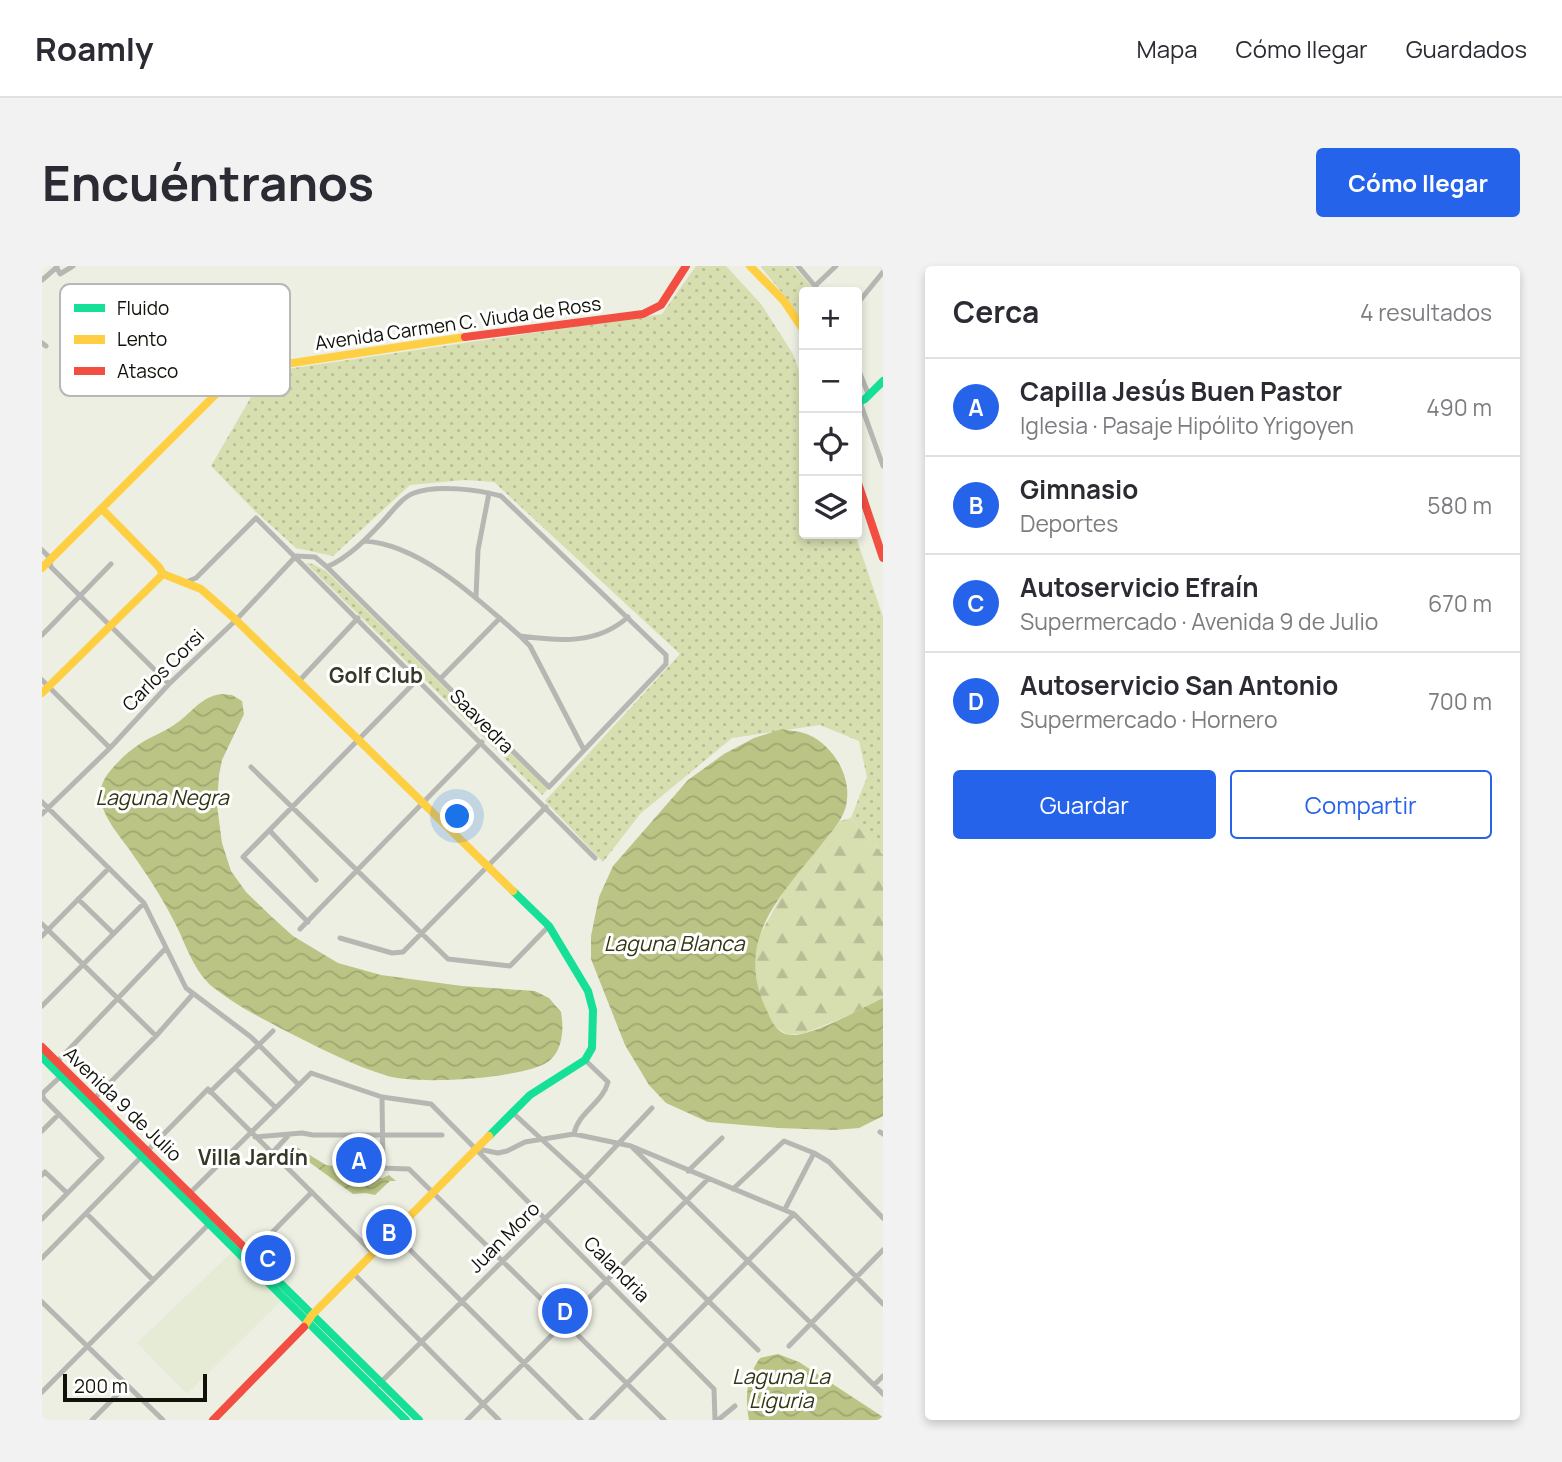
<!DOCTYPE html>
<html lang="es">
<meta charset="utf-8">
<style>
:root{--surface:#fff;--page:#f2f2f3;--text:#2b2b33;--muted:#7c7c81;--line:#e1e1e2;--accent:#2563eb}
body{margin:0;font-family:Manrope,sans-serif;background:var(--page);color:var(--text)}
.controls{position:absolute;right:21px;top:21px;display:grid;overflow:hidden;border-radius:7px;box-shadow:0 4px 10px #0003}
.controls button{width:63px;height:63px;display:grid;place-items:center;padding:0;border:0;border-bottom:2px solid var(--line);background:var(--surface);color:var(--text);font:35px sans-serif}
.scale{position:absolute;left:21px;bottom:18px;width:144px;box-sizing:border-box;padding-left:7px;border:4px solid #101109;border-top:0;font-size:19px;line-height:24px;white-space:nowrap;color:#101109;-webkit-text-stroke:5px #fff;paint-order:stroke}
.you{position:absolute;left:416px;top:551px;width:24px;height:24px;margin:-18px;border:5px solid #fff;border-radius:50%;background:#1a73e8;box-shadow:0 0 0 10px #1a73e833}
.badge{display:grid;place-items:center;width:46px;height:46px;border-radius:50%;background:var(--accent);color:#fff;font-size:23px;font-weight:700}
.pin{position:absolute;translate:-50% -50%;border:4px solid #fff;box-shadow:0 2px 7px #0006}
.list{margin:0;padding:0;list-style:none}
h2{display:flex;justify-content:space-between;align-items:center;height:91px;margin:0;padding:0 28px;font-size:30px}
h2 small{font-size:23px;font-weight:400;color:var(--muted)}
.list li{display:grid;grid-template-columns:46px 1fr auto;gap:21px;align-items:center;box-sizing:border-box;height:98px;padding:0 28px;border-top:2px solid var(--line)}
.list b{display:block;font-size:26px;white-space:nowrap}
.list p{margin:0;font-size:23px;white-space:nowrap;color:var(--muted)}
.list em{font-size:23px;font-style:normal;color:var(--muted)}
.actions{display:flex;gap:14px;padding:21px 28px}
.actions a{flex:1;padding:16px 0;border:2px solid var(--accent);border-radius:7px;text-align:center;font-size:24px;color:var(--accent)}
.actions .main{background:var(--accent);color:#fff}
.icon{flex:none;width:38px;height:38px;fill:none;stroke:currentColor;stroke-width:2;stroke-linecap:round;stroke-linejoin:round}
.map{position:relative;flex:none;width:841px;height:1154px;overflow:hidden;border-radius:7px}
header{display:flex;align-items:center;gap:42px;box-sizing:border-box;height:98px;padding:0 35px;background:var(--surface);border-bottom:2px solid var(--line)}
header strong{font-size:33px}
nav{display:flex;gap:38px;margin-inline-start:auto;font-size:24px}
.intro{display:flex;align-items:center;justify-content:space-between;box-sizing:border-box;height:168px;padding:0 42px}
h1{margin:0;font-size:49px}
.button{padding:18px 32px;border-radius:7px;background:var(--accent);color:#fff;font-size:24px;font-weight:700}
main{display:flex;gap:42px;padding:0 42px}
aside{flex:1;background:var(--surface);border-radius:7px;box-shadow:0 4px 10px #0003}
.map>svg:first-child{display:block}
</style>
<header>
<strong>Roamly</strong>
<nav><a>Mapa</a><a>Cómo llegar</a><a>Guardados</a></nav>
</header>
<div class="intro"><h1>Encuéntranos</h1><a class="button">Cómo llegar</a></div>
<main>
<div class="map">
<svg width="841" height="1154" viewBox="0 0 841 1154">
<defs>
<pattern id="grass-dots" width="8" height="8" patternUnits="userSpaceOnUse" patternTransform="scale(1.75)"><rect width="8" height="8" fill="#d7deb0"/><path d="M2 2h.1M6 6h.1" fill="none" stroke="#b8bd96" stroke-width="1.8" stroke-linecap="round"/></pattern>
<pattern id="forest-firs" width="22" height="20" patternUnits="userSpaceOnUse" patternTransform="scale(1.75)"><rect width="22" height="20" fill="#d7deb0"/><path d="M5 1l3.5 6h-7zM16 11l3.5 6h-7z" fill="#b8bd96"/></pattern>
<pattern id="water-waves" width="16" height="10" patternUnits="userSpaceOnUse" patternTransform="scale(1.75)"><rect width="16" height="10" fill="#bbc484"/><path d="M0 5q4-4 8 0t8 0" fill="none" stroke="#a0a771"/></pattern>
</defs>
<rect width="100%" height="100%" fill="#ecefe2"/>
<path fill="#e6ebd5" d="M 190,986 L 239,1035 L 145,1128 L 95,1077 Z"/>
<path fill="url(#grass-dots)" d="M 654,0 L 684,0 L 719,38 L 751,88 L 762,120 L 762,268 L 813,268 L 841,351 L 841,589 L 809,552 L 825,511 L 817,475 L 778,459 L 690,472 L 598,548 L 561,596 L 503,535 L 638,388 L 452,216 L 422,214 L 368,219 L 291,290 L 254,282 L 214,246 L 169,200 L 212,126 L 238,122 L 238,104 L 620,48 Z
M 720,0 L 751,0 L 772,23 L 774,26 L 762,26 L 762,59 L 745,33 L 719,1 Z
M 264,297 L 271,298 L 284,305 L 506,523 L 500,529 Z"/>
<path fill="url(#forest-firs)" d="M 809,552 L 841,589 L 841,732 L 803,751 L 763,767 L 746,769 L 732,760 L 716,729 L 711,702 L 715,674 L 745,620 L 798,555 Z"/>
<path fill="url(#water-waves)" d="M 179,428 L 190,429 L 200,435 L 202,448 L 180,494 L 177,509 L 175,539 L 180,577 L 189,605 L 204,626 L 231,652 L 251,670 L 296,697 L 339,709 L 420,720 L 493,725 L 507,732 L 519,746 C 522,762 521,784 507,795 C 483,813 375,819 346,810 C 309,799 274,780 240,763 C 217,751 192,738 172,722 C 152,706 145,681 134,659 C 123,637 110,616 96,596 C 79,568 41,537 68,505 C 80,491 89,483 104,474 C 113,469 123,465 132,459 C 149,448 158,431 179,428 Z
M 740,463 C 748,465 759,465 767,469 C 790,479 808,508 805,533 C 804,551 790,565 779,579 C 737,632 690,676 726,747 C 730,757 736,767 747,769 C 770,771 820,742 841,732 L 841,850 L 817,862 L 792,864 L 737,862 L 666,856 L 624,837 L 607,819 L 583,779 L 549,693 L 549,670 L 557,631 L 571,600 L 646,514 L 682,488 L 712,472 Z
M 253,880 L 284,899 L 306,902 L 315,911 L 341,912 L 347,909 L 354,915 L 348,915 L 333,929 L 323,927 L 311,928 L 267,896 L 247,896 L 244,887 Z
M 736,1088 L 757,1096 L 841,1151 L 841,1154 L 707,1154 C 703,1132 704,1111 718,1092 Z"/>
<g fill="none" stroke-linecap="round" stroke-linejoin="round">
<path stroke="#b6b7b2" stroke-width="5" d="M 14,0 L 18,8 L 31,0
M 756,0 L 778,26
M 840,0 L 841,1
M 0,14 L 15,1
M 774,19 L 794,0
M 815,38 L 841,6
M 0,77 L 4,80
M 815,100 L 827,130
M 818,136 L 841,200
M 322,275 C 378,278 437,334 478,370 L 488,380 L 542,484
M 0,284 L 6,290 L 9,301 L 127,418
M 144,316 L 154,312 L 214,252 L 553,592
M 434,331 L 436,284 L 447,227
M 0,369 L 69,298
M 478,370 C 517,375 555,379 586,351
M 399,412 L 458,352
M 0,414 L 68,482
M 257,415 L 316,352
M 209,501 L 406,693 L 468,700 L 507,660
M 0,536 L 102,637 L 144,722 L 209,771 L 256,818
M 0,548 L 68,482 L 127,418 L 194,354 L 254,290 L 273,291 L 285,301 L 507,521 L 624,398 L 624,389 L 459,230 C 437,224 395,218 372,227 C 361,231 352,243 344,252 C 326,271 309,290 285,301
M 228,565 L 274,614
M 36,633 L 71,667
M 266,656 L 201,591 L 376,413
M 0,658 L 114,770
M 258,663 L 440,476
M 0,670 L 67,602
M 298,672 L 350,687 L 361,686 L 504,541
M 0,740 L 102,637
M 15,796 L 124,682
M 193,802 L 233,841
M 168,826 L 231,765
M 0,828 L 2,833 L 60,892 L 0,953
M 0,828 L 20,809
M 340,831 L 341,901
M 52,833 L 114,770 L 151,728
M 471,847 L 543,913 L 716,1084
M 0,865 L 17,848
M 838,866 L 841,868
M 532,868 C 536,846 561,837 566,816 L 543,794
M 213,871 L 260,867 L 271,869 L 400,869
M 591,882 L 841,1128
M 437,886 L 441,884 L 456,887 L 465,885 L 483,876 L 532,868 L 589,880 L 752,948 L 841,1038
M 229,888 L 246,870
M 310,901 L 367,903 L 622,1154
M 646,905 L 680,872
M 0,909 L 3,906 L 25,927
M 691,923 L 742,875 L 772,887 L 787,896 L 841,952
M 147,928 L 269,807 L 340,831 L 389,838 L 672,1123 L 673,1154
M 743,943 L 772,887
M 44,947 L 111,1014
M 351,967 L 539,1154
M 208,989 L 270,926
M 0,992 L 166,823 L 331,987
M 311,1007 L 457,1154
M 0,1036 L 121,1154
M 747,1080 L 841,984
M 337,1118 L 543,913 L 610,842
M 832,1119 L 841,1110
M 0,1126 L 169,956
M 50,1154 L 84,1120
M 425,1154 L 666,913
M 549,1154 L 752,948
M 676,1154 L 693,1140"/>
<path stroke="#16e098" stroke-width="8" d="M 815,137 L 823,133 L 841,115
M 0,791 L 364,1154
M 447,870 L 488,829 L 543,794 L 550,782 L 551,744 L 546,725 L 507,660 L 471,625
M 226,1005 L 377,1154"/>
<path stroke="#ffcf43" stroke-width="8" d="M 708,0 L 742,35 L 762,65
M 60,243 L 117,301 L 121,308 L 159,323 L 194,354 L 471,625
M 0,302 L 197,105 L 423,71
M 0,427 L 121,308
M 262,1061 L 270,1049 L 447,870"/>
<path stroke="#f24e42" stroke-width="8" d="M 423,71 L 601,48 L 619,39 L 644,0
M 815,214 L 841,292
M 0,781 L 226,1005
M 171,1154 L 262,1061"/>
</g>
<g text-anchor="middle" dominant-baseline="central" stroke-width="6" stroke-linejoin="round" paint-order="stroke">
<g font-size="19" fill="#101109" stroke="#fff">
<text transform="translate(416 57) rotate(-8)">Avenida Carmen C. Viuda de Ross</text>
<text transform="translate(121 404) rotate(-45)">Carlos Corsi</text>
<text transform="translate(440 455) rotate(45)">Saavedra</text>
<text transform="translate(81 838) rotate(44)">Avenida 9 de Julio</text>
<text transform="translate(462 971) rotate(-45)">Juan Moro</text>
<text transform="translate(575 1003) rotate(45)">Calandria</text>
</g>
<g font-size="21" font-weight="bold" fill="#353826" stroke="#fff">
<text x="334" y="409">Golf Club</text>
<text x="211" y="891">Villa Jardín</text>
</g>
<g font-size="21" font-style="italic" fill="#323612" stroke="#fff">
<text x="120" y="531">Laguna Negra</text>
<text x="632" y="677">Laguna Blanca</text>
<text x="739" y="1110">Laguna La<tspan x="739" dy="24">Liguria</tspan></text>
</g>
</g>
<rect x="18" y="18" width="230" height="112" rx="10" fill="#fff" stroke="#b7b8b5" stroke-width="2"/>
<rect x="32" y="38" width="31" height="8" fill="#16e098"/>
<rect x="32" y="69" width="31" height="9" fill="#ffcf43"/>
<rect x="32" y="101" width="31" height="8" fill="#f24e42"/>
<g font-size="19" fill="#101109">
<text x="75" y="49">Fluido</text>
<text x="75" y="80">Lento</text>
<text x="75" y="112">Atasco</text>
</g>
</svg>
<div class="controls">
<button>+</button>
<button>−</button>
<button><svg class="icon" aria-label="locate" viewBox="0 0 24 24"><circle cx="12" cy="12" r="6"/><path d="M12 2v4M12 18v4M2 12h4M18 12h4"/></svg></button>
<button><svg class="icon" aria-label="layers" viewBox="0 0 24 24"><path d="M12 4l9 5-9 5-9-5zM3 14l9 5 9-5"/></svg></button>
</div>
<div class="scale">200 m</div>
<div class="you"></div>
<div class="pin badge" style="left:317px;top:894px">A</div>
<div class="pin badge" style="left:347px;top:966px">B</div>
<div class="pin badge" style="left:226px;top:992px">C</div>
<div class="pin badge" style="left:523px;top:1045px">D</div>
</div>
<aside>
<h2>Cerca<small>4 resultados</small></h2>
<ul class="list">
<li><span class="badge">A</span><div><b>Capilla Jesús Buen Pastor</b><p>Iglesia · Pasaje Hipólito Yrigoyen</p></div><em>490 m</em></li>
<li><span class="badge">B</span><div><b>Gimnasio</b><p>Deportes</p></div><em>580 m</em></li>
<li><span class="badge">C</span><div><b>Autoservicio Efraín</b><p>Supermercado · Avenida 9 de Julio</p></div><em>670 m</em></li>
<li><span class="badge">D</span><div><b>Autoservicio San Antonio</b><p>Supermercado · Hornero</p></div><em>700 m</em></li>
</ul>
<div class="actions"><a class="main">Guardar</a><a>Compartir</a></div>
</aside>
</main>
